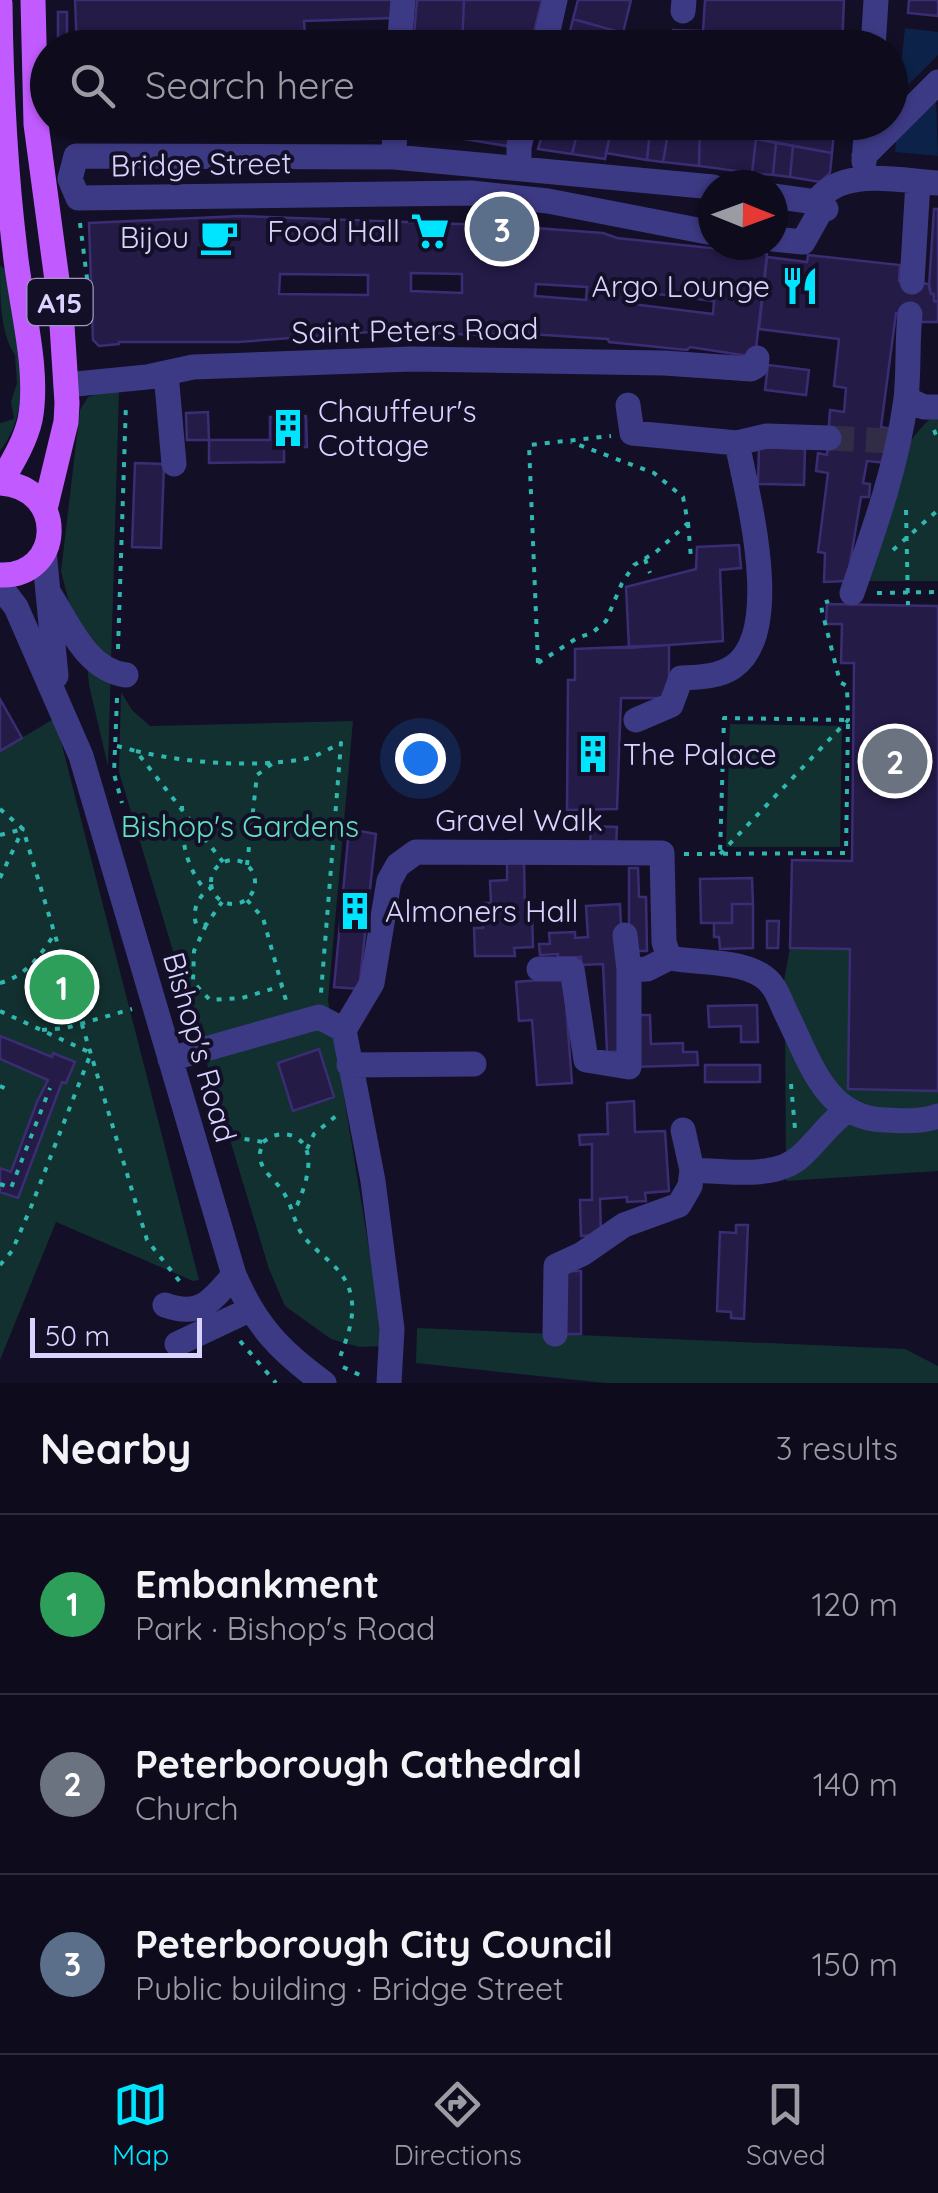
<!DOCTYPE html>
<meta charset="utf-8">
<style>
:root{--surface:#0e0b1c;--page:#171425;--text:#f1f3f6;--muted:#9b9ba3;--line:#2e2b3b;--accent:#00e5ff}
body{margin:0;font-family:Quicksand,sans-serif;background:var(--page);color:var(--text)}
.compass{position:absolute;left:698px;top:170px;width:90px;height:90px;border-radius:50%;background:var(--surface);box-shadow:0 2px 8px #0004;rotate:91deg}
.scale{position:absolute;left:30px;bottom:25px;width:172px;box-sizing:border-box;padding-left:10px;border:5px solid #d9d4ff;border-top:0;font-size:28px;line-height:35px;white-space:nowrap;color:#d9d4ff;-webkit-text-stroke:8px #130f26;paint-order:stroke}
.you{position:absolute;left:420px;top:758px;width:35px;height:35px;margin:-25px;border:8px solid #fff;border-radius:50%;background:#1a73e8;box-shadow:0 0 0 15px #1a73e833}
.badge{display:grid;place-items:center;width:65px;height:65px;border-radius:50%;background:var(--accent);color:#fff;font-size:32px;font-weight:700}
.pin{position:absolute;translate:-50% -50%;border:5px solid #fff;box-shadow:0 2px 10px #0006}
.list{margin:0;padding:0;list-style:none}
h2{display:flex;justify-content:space-between;align-items:center;height:130px;margin:0;padding:0 40px;font-size:42px}
h2 small{font-size:32px;font-weight:400;color:var(--muted)}
.list li{display:grid;grid-template-columns:65px 1fr auto;gap:30px;align-items:center;box-sizing:border-box;height:180px;padding:0 40px;border-top:2px solid var(--line)}
.list b{display:block;font-size:38px;white-space:nowrap}
.list p{margin:0;font-size:32px;white-space:nowrap;color:var(--muted)}
.list em{font-size:32px;font-style:normal;color:var(--muted)}
.icon{flex:none;width:55px;height:55px;fill:none;stroke:currentColor;stroke-width:2;stroke-linecap:round;stroke-linejoin:round}
.map{position:relative;flex:none;width:938px;height:1383px;overflow:hidden}
.search{position:absolute;background:var(--surface);box-shadow:0 2px 8px #0004;left:30px;right:30px;top:30px;height:110px;display:flex;align-items:center;gap:25px;box-sizing:border-box;padding:0 35px;border-radius:55px;color:var(--muted);font-size:38px}
.sheet{height:670px;background:var(--surface)}
nav{display:flex;justify-content:space-around;align-items:center;box-sizing:border-box;height:140px;border-top:2px solid var(--line);background:var(--surface);font-size:28px;color:var(--muted)}
nav a{display:grid;justify-items:center;gap:5px}
nav .on{color:var(--accent)}
.map>svg:first-child{display:block}
</style>
<div class="map">
<svg width="938" height="1383" viewBox="0 0 938 1383">
<rect width="100%" height="100%" fill="#130f26"/>
<path fill="#12302f" d="M 0,266 L 9,272 C 16,328 38,403 0,451 L 0,423 L 14,419 L 11,402 L 17,383 L 15,355 C 0,333 0,296 0,266 Z
M 107,391 L 119,391 L 108,766 L 89,685 L 85,641 L 69,603 L 61,571 L 80,410 L 88,397 Z
M 938,412 L 938,581 L 857,581 C 876,523 888,451 938,412 Z
M 121,692 L 132,710 L 150,726 L 353,721 L 328,1000 L 385,1346 L 359,1347 L 331,1339 L 285,1306 L 269,1269 L 119,772 Z
M 55,718 L 199,1280 L 193,1281 L 56,1222 L 0,1360 L 0,751 Z
M 730,724 L 842,726 L 840,847 L 726,847 Z
M 790,948 L 850,949 L 848,1089 L 938,1091 L 938,1171 L 786,1181 L 785,1009 L 781,997 Z
M 417,1328 L 905,1349 L 938,1366 L 938,1383 L 605,1383 L 416,1363 Z"/>
<path fill="#0c2248" d="M 905,28 L 938,32 L 938,55 L 909,84 L 899,83 Z
M 936,101 L 938,156 L 895,152 L 896,140 Z"/>
<path fill="#241b47" stroke="#3b2d73" stroke-width="2.5" fill-rule="evenodd" d="M 75,0 L 396,0 L 394,18 L 304,21 L 306,48 L 77,48 Z
M 417,0 L 464,0 L 462,48 L 413,48 Z
M 464,0 L 542,0 L 530,48 L 462,48 Z
M 578,0 L 631,0 L 623,33 L 573,19 Z
M 705,0 L 844,0 L 842,48 L 672,48 L 673,30 L 703,31 Z
M 909,0 L 938,0 L 938,16 L 908,13 Z
M 58,12 L 67,12 L 67,48 L 58,48 Z
M 573,19 L 623,33 L 619,48 L 566,48 Z
M 79,122 L 384,122 L 382,139 L 80,137 Z
M 407,122 L 458,122 L 458,138 L 406,139 Z
M 458,122 L 513,122 L 507,146 L 458,138 Z
M 546,122 L 580,122 L 572,154 L 538,149 Z
M 580,122 L 613,122 L 605,159 L 572,154 Z
M 613,122 L 651,122 L 647,160 L 606,153 Z
M 651,122 L 670,122 L 663,162 L 647,160 Z
M 670,122 L 700,122 L 699,166 L 663,162 Z
M 700,122 L 754,122 L 753,138 L 756,139 L 752,173 L 699,166 Z
M 754,122 L 835,122 L 832,153 L 753,138 Z
M 756,139 L 776,143 L 773,175 L 752,173 Z
M 776,143 L 793,146 L 790,177 L 773,175 Z
M 793,146 L 832,153 L 830,173 L 820,182 L 790,177 Z
M 488,208 L 524,211 L 522,227 L 603,233 L 617,238 L 767,254 L 755,357 L 690,347 L 687,350 L 609,342 L 608,339 L 513,333 L 478,335 L 384,331 L 238,342 L 119,342 L 119,344 L 99,346 L 93,340 L 89,223 L 240,216 L 487,225 ZM 411,273 L 462,274 L 462,293 L 411,291 ZM 280,274 L 368,275 L 368,295 L 279,294 ZM 536,284 L 587,287 L 586,300 L 535,296 ZM 633,291 L 714,301 L 713,314 L 632,304 Z
M 934,209 L 938,209 L 938,302 L 934,301 L 934,294 L 931,294 L 929,287 Z
M 808,255 L 900,265 L 899,281 L 929,284 L 931,294 L 934,294 L 934,301 L 938,302 L 938,322 L 922,322 L 910,314 L 896,313 L 881,427 L 891,429 L 887,463 L 867,461 L 863,483 L 870,484 L 869,497 L 861,497 L 847,581 L 824,582 L 825,553 L 818,552 L 828,473 L 816,471 L 818,453 L 827,455 L 830,410 L 844,412 L 846,388 L 834,386 L 839,339 L 759,329 L 767,257 L 807,262 Z
M 768,365 L 809,370 L 806,395 L 765,390 Z
M 208,412 L 209,440 L 187,440 L 186,413 Z
M 306,416 L 307,447 L 284,447 L 284,462 L 209,463 L 209,440 L 270,440 L 270,417 Z
M 759,447 L 805,449 L 804,485 L 758,484 Z
M 135,463 L 164,464 L 161,548 L 132,547 Z
M 739,545 L 741,568 L 720,570 L 723,641 L 629,648 L 626,587 L 696,569 L 697,547 Z
M 827,604 L 938,606 L 938,1091 L 848,1089 L 850,949 L 790,948 L 792,860 L 852,861 L 854,663 L 841,663 L 842,624 L 826,624 Z
M 669,645 L 669,698 L 621,698 L 617,809 L 567,810 L 568,680 L 575,680 L 575,649 Z
M 0,699 L 22,738 L 0,751 Z
M 591,826 L 617,827 L 616,847 L 590,846 Z
M 349,829 L 376,834 L 359,989 L 334,987 Z
M 507,861 L 524,861 L 525,911 L 532,911 L 533,947 L 514,948 L 515,956 L 475,956 L 474,928 L 483,928 L 483,903 L 491,903 L 490,881 L 507,880 Z
M 629,868 L 638,868 L 639,897 L 646,897 L 647,951 L 629,951 Z
M 752,878 L 753,904 L 732,904 L 732,923 L 701,923 L 700,879 Z
M 620,904 L 627,1051 L 607,1052 L 603,964 L 581,965 L 581,957 L 558,958 L 558,954 L 540,955 L 539,944 L 550,944 L 549,933 L 575,932 L 575,938 L 588,937 L 586,906 Z
M 732,904 L 753,904 L 753,948 L 720,949 L 719,937 L 714,937 L 714,923 L 732,923 Z
M 767,921 L 779,921 L 778,948 L 767,948 Z
M 564,978 L 572,1083 L 537,1085 L 532,1020 L 519,1021 L 516,982 Z
M 757,1005 L 758,1042 L 741,1042 L 741,1026 L 709,1027 L 708,1006 Z
M 631,1015 L 650,1015 L 651,1044 L 683,1043 L 683,1052 L 697,1052 L 698,1065 L 632,1067 Z
M 0,1036 L 52,1057 L 53,1053 L 75,1062 L 66,1083 L 62,1082 L 18,1198 L 0,1192 L 0,1168 L 11,1172 L 37,1102 L 48,1080 L 0,1059 Z
M 319,1049 L 334,1097 L 293,1111 L 278,1063 Z
M 705,1065 L 760,1065 L 760,1082 L 705,1082 Z
M 634,1101 L 635,1132 L 665,1131 L 669,1191 L 645,1193 L 646,1201 L 627,1202 L 627,1197 L 600,1199 L 601,1235 L 581,1236 L 580,1200 L 592,1200 L 592,1144 L 580,1145 L 579,1135 L 608,1134 L 607,1103 Z
M 736,1225 L 748,1225 L 744,1319 L 731,1318 L 731,1312 L 717,1311 L 720,1232 L 736,1233 Z
M 562,1271 L 581,1271 L 581,1334 L 562,1334 Z"/>
<g fill="none" stroke-linecap="round" stroke-linejoin="round">
<path stroke="#312d47" stroke-width="25" stroke-dasharray="25 12" stroke-linecap="butt" d="M 829,438 L 890,441"/>
<path stroke="#2fb8b0" stroke-width="4" stroke-dasharray="5 8" stroke-linecap="butt" d="M 80,223 L 89,294 L 87,312
M 934,430 L 938,440
M 906,510 L 908,605
M 688,523 L 691,558
M 893,550 L 938,510
M 645,559 L 650,573
M 877,593 L 938,592
M 118,649 L 126,403
M 538,663 L 577,638 L 592,633 L 606,621 L 622,583 L 634,565 L 656,552 L 688,523 L 683,497 L 654,473 L 571,442
M 538,663 L 529,445 L 611,436
M 117,698 L 114,774 L 122,803
M 117,746 L 136,751 L 223,862
M 136,751 C 187,763 252,768 304,759 C 316,757 329,749 341,743 L 321,993
M 182,806 C 182,837 183,860 202,886 L 211,888 C 198,896 192,909 196,924 L 206,925 L 222,902
M 0,809 L 23,829 L 147,1240 L 184,1287
M 0,835 L 23,829
M 684,854 L 846,853 L 848,720 L 724,718 L 720,854
M 720,854 L 848,720 L 847,686 L 840,682 L 822,611 L 821,604 L 829,601
M211 882a22 22 0 1 1 44 0a22 22 0 1 1-44 0Z
M 247,865 L 257,775 L 273,763
M 0,878 L 23,829
M 247,900 L 263,918 L 287,1004
M 206,925 L 194,951 L 193,982 L 210,1000 L 242,998 L 282,986
M 0,983 C 26,976 41,955 55,933
M 0,1011 L 91,1053
M 42,1030 L 66,1028 L 132,1009
M 791,1084 L 795,1129
M 0,1086 L 7,1089
M 219,1140 L 233,1137 L 263,1142 C 262,1147 259,1152 260,1157 C 261,1171 274,1179 281,1189 C 293,1204 293,1223 304,1237 C 320,1257 346,1268 351,1296 C 356,1319 345,1342 338,1363
M 263,1142 C 273,1135 281,1132 293,1136 C 321,1148 304,1190 295,1210
M 307,1149 L 314,1134 L 336,1116
M 0,1184 L 11,1188 L 50,1088
M 0,1265 L 12,1251 L 31,1207 L 91,1053
M 240,1341 L 276,1383
M 343,1367 L 366,1378"/>
<path stroke="#3d3a85" stroke-width="25" d="M 683,11 L 684,0
M 315,44 L 400,45
M 399,48 L 403,0
M 544,48 L 555,0
M 873,48 L 876,0
M 864,156 L 938,82
M 394,157 L 395,122
M 864,162 L 867,122
M 519,167 L 519,147 L 525,122
M 713,187 L 394,157 L 76,156 L 70,179 L 78,198 L 471,193 L 548,201 L 713,233
M 773,196 L 816,202 L 821,210 L 826,209
M 816,202 C 842,166 900,181 938,183
M 773,239 L 803,242 L 821,210
M 912,282 L 918,182
M 166,373 L 174,464
M 66,385 L 147,377 L 193,367 L 412,359 L 664,363 L 751,369 L 756,366 L 757,358
M 906,399 L 924,407 L 938,407
M 628,405 L 632,433 L 737,443
M 44,551 L 56,676
M 0,586 L 16,607 L 81,756 L 234,1275 C 256,1326 280,1351 324,1383
M 852,593 C 874,530 897,466 906,399 C 909,371 907,342 910,314
M 50,595 C 69,625 87,670 126,675
M 636,720 L 671,705 L 681,678 C 699,677 718,677 733,667 C 785,632 747,494 737,443 L 767,436 L 829,438
M 625,935 L 629,970 L 647,969 L 669,958
M 539,969 L 572,969 L 586,1060 L 629,1067 L 629,970
M 170,1059 L 319,1017 L 344,1030
M 349,1065 L 474,1064
M 683,1130 L 692,1170 C 724,1171 776,1180 801,1156 C 817,1142 828,1124 846,1111
M 165,1305 C 201,1318 212,1300 234,1275
M 555,1334 L 556,1266 L 582,1254 L 624,1225 L 679,1205 L 690,1186 L 692,1170
M 177,1344 L 249,1310
M 389,1383 L 392,1329 L 373,1181 L 344,1030 L 372,983 L 389,881 L 398,865 L 416,852 L 662,853 L 664,942 L 669,958 C 697,963 736,960 761,975 C 775,983 779,998 786,1013 C 809,1058 824,1118 884,1120 C 902,1121 921,1122 938,1116"/>
<path stroke="#c25bff" stroke-width="25" d="M 33,0 L 36,124 L 61,310 L 67,403 L 66,422 L 45,509
M 0,4 C 1,87 5,168 15,251 C 20,302 40,370 30,420 C 25,442 12,463 1,482
M 0,483 C 68,487 63,578 0,575"/>
</g>
<defs>
<g id="supermarket-bare" transform="scale(3)"><path d="M-6-5.5h2.5l.6 2H6L4.5 2H-2.5L-4.4-4H-6ZM-1.5 3.2a1.3 1.3 0 1 0 .1 0ZM3 3.2a1.3 1.3 0 1 0 .1 0Z" fill="#00e5ff" stroke="#130f26" stroke-width="2.5" paint-order="stroke"/></g>
<g id="cafe-bare" transform="scale(3)"><path d="M-5.5-4.5H6V0H3Q3 3.5 0 3.5H-2.5Q-5.5 3.5-5.5 0ZM3-3.2v2h1.7v-2ZM-6 4.5H4V6H-6Z" fill="#00e5ff" stroke="#130f26" stroke-width="2.5" paint-order="stroke"/></g>
<g id="restaurant-bare" transform="scale(3)"><path d="M-5-6h1v4h1v-4h1v4h1v-4h1v5L-1.5 .5V6h-2V.5L-5-1ZM5-6V6H3V1.5H1.5Q1.5-4 5-6Z" fill="#00e5ff" stroke="#130f26" stroke-width="2.5" paint-order="stroke"/></g>
<g id="building-bare" transform="scale(3)"><path d="M-4-6H4V6H1V3H-1V6H-4ZM-2.5-4.3h1.7v1.8h-1.7ZM.8-4.3h1.7v1.8H.8ZM-2.5-1h1.7V.8h-1.7ZM.8-1h1.7V.8H.8Z" fill="#00e5ff" stroke="#130f26" stroke-width="2.5" paint-order="stroke"/></g>
</defs>
<g fill-rule="evenodd">
<use href="#supermarket-bare" x="430" y="231"/>
<use href="#cafe-bare" x="219" y="237"/>
<use href="#restaurant-bare" x="800" y="286"/>
<use href="#building-bare" x="288" y="428"/>
<use href="#building-bare" x="593" y="754"/>
<use href="#building-bare" x="355" y="911"/>
</g>
<g text-anchor="middle" dominant-baseline="central" stroke-width="8" stroke-linejoin="round" paint-order="stroke">
<rect fill="#130f26" stroke="#9e99be" stroke-width="2.5" x="27.5" y="279" width="65" height="46" rx="8"/>
<g font-size="28" font-weight="bold" fill="#d9d4ff">
<text x="60" y="302">A15</text>
</g>
<g font-size="30" fill="#d9d4ff" stroke="#130f26">
<text transform="translate(201 164) rotate(-1)">Bridge Street</text>
<text transform="translate(415 330) rotate(-1)">Saint Peters Road</text>
<text x="519" y="820">Gravel Walk</text>
<text transform="translate(200 1047) rotate(74)">Bishop's Road</text>
</g>
<g font-size="30" fill="#d9d4ff" stroke="#130f26" text-anchor="end">
<text x="400" y="231">Food Hall</text>
<text x="189" y="237">Bijou</text>
<text x="770" y="286">Argo Lounge</text>
<text x="318" y="411" text-anchor="start">Chauffeur's<tspan x="318" dy="34">Cottage</tspan></text>
<text x="623" y="754" text-anchor="start">The Palace</text>
<text x="385" y="911" text-anchor="start">Almoners Hall</text>
</g>
<g font-size="30" fill="#5fe0c0" stroke="#130f26">
<text x="240" y="826">Bishop's Gardens</text>
</g>
</g>
</svg>
<svg class="compass" viewBox="-18 -18 36 36"><path d="M0-13l5 13h-10z" fill="#e53935"/><path d="M0 13l5-13h-10z" fill="#9b9ba3"/></svg>
<div class="scale">50 m</div>
<div class="you"></div>
<div class="pin badge" style="left:62px;top:987px;background:#2e9e5b">1</div>
<div class="pin badge" style="left:895px;top:761px;background:#6b7280">2</div>
<div class="pin badge" style="left:502px;top:229px;background:#5c6f8a">3</div>
<div class="search"><svg class="icon" aria-label="search" viewBox="0 0 24 24"><circle cx="10" cy="10" r="6"/><path d="M15 15l6 6"/></svg>Search here</div>
</div>
<section class="sheet">
<h2>Nearby<small>3 results</small></h2>
<ul class="list">
<li><span class="badge" style="background:#2e9e5b">1</span><div><b>Embankment</b><p>Park · Bishop's Road</p></div><em>120 m</em></li>
<li><span class="badge" style="background:#6b7280">2</span><div><b>Peterborough Cathedral</b><p>Church</p></div><em>140 m</em></li>
<li><span class="badge" style="background:#5c6f8a">3</span><div><b>Peterborough City Council</b><p>Public building · Bridge Street</p></div><em>150 m</em></li>
</ul>
</section>
<nav>
<a class="on"><svg class="icon" aria-label="map" viewBox="0 0 24 24"><path d="M3 6l6-2 6 2 6-2v14l-6 2-6-2-6 2zM9 4v14M15 6v14"/></svg>Map</a>
<a><svg class="icon" aria-label="directions" viewBox="0 0 24 24"><path d="M12 3l9 9-9 9-9-9zM9 14v-3h6M13 9l2 2-2 2"/></svg>Directions</a>
<a><svg class="icon" aria-label="saved" viewBox="0 0 24 24"><path d="M7 4h10v16l-5-4-5 4z"/></svg>Saved</a>
</nav>
